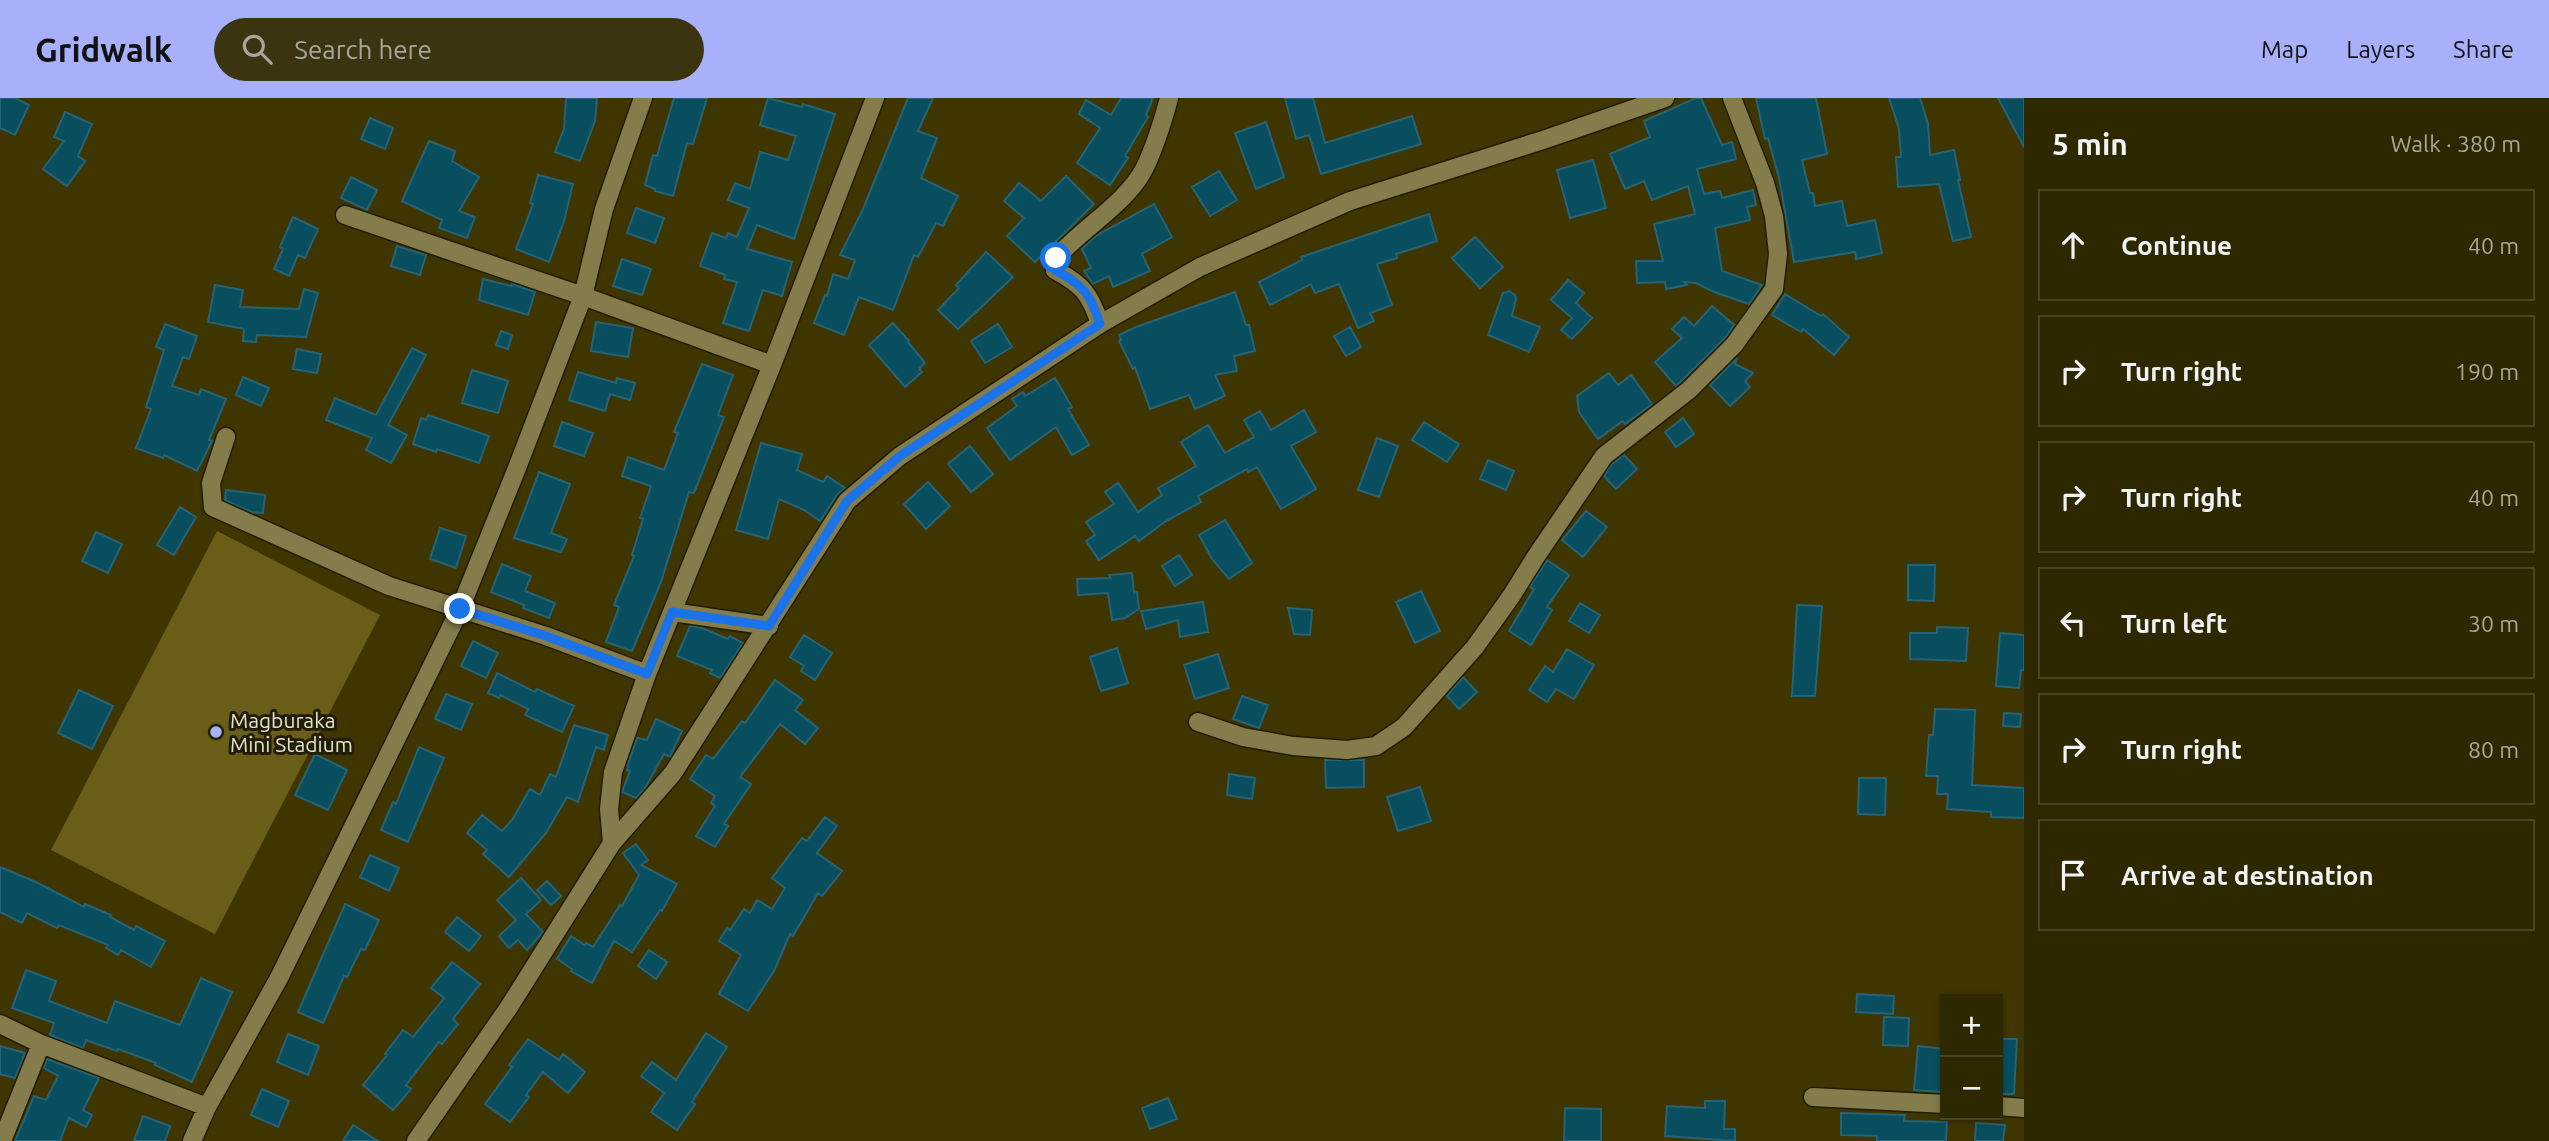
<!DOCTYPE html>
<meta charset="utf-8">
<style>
:root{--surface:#2e2801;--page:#3a3410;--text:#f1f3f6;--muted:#a7a699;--line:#494423;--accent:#a8b0fc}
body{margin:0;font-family:Ubuntu,sans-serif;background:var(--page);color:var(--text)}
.controls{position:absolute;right:21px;bottom:21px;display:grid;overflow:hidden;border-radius:0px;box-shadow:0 2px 5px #0004}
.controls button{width:63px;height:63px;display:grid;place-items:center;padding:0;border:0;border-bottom:2px solid var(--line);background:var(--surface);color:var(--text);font:35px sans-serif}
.stop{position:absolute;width:21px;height:21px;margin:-16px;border:5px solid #1a73e8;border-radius:50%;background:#fff}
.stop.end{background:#1a73e8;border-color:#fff;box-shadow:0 2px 7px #0008}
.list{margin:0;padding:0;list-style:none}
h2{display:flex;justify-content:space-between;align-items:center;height:91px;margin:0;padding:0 28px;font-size:30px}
h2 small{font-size:23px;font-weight:400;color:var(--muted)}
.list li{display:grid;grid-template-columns:46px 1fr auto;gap:21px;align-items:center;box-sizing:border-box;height:112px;margin:0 14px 14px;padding:0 14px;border:2px solid var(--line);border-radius:0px}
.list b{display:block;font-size:26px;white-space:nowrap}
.list em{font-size:23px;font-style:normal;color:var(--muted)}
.icon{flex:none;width:38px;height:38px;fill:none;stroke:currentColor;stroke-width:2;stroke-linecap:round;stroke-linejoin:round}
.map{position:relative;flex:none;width:2024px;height:1043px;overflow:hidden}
header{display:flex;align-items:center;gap:42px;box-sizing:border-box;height:98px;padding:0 35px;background:var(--accent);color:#111}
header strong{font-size:33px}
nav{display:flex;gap:38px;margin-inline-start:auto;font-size:24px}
.search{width:490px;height:63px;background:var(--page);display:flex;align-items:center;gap:18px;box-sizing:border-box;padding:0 24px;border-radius:38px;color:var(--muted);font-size:26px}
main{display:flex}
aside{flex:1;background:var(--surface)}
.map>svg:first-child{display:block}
</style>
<header>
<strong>Gridwalk</strong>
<div class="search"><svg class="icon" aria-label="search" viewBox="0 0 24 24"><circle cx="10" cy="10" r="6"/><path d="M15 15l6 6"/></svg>Search here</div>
<nav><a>Map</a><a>Layers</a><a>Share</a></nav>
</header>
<main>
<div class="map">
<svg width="2024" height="1043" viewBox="0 0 2024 1043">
<rect width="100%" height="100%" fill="#3e3501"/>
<path fill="#695d17" d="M 217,433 L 380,517 L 215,836 L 51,752 Z"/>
<path fill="#084e5e" stroke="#266374" stroke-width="2" d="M 0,0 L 15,0 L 29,7 L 15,37 L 0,30 Z
M 566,0 L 597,0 L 595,23 L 580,63 L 555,54 L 564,31 Z
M 674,0 L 707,0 L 693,46 L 687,45 L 673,98 L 655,93 L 655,91 L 645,87 L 653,57 L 657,58 Z
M 768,0 L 802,9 L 803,6 L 835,16 L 794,141 L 757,127 L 747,151 L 792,164 L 782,198 L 763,192 L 749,233 L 723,225 L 737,184 L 724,181 L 725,177 L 700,168 L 712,135 L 726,140 L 728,135 L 737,139 L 749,110 L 728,102 L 735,85 L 750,91 L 760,54 L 788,62 L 796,38 L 760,27 Z
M 908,0 L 933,0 L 918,33 L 937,40 L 921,80 L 958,98 L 943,128 L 936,125 L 918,159 L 914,157 L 893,212 L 859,199 L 844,237 L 814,225 L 825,197 L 827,198 L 833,176 L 848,181 L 855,162 L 840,157 L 863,111 Z
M 1121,0 L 1153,0 L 1146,17 L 1148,19 L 1125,58 L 1128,60 L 1110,87 L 1077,65 L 1100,30 L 1079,16 L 1086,2 L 1111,17 Z
M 1285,0 L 1313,0 L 1325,45 L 1412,18 L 1421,46 L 1321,76 L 1309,37 L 1296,41 Z
M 1696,0 L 1701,0 L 1722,47 L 1732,44 L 1736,61 L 1697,71 L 1704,96 L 1720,93 L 1722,100 L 1753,92 L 1756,107 L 1747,109 L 1750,122 L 1715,130 L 1722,173 L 1762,187 L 1749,206 L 1714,194 L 1696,185 L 1684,184 L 1687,187 L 1666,191 L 1665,184 L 1637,185 L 1636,163 L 1663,163 L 1654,126 L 1695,116 L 1688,88 L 1652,102 L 1644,83 L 1625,91 L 1610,56 L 1650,39 L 1644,23 Z
M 1756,0 L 1816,0 L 1827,56 L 1802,62 L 1810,95 L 1813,95 L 1815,108 L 1842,103 L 1847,128 L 1875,122 L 1882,155 L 1856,161 L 1855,154 L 1794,164 L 1779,80 L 1768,40 L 1765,41 Z
M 1889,0 L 1920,0 L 1928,26 L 1930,57 L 1954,52 L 1960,82 L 1958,82 L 1971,139 L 1953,143 L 1939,86 L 1898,89 L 1896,59 L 1901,59 L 1899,31 Z
M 1998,0 L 2024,0 L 2024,49 Z
M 65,14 L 92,26 L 78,58 L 85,63 L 67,88 L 43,71 L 64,43 L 54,39 Z
M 370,20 L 393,30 L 385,51 L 361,41 Z
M 1266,24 L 1284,79 L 1256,91 L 1235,35 Z
M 429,43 L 455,53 L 452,63 L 479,79 L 459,113 L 475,119 L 467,140 L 439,130 L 442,122 L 402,103 Z
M 1593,62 L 1606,110 L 1570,120 L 1557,72 Z
M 1219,73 L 1237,102 L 1210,118 L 1192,89 Z
M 538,77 L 573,86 L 564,123 L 549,164 L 516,151 L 533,106 L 530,105 Z
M 1066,78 L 1094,106 L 1035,164 L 1007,138 L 1024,120 L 1004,103 L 1019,85 L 1041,103 Z
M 351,79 L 377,92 L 367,112 L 341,100 Z
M 1154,106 L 1172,139 L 1142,156 L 1150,173 L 1113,189 L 1109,178 L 1093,186 L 1084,173 L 1091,170 L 1082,151 L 1097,137 Z
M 636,110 L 664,120 L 655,145 L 627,135 Z
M 1429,116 L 1437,143 L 1396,156 L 1397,160 L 1377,166 L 1392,207 L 1370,215 L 1374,223 L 1358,230 L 1339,186 L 1315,195 L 1311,186 L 1270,207 L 1259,184 L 1302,162 L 1301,159 Z
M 293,119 L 318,131 L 305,160 L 298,157 L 289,178 L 274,171 L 283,151 L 280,149 Z
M 1475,139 L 1503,169 L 1480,190 L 1452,160 Z
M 397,148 L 426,157 L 420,177 L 391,168 Z
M 986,154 L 1013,179 L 958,231 L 938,212 L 959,190 L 956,187 Z
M 622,161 L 651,171 L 642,197 L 613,188 Z
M 483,181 L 511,188 L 512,186 L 535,194 L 528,217 L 479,202 Z
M 1568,182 L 1584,195 L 1576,205 L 1592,220 L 1572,241 L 1561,232 L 1572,220 L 1551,202 Z
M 215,187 L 243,192 L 240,209 L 299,211 L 304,191 L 318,195 L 306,239 L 257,237 L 256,244 L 243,243 L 244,231 L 208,224 Z
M 1509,193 L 1515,197 L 1516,201 L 1512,218 L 1540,229 L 1529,254 L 1488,237 L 1503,195 Z
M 1235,194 L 1246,227 L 1249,227 L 1255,253 L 1234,258 L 1237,273 L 1215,277 L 1225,298 L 1195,311 L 1189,297 L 1150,311 L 1135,269 L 1133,271 L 1119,243 L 1121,242 L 1119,237 L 1136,229 Z
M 1785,196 L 1821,218 L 1823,216 L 1849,239 L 1834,257 L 1803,231 L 1801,234 L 1772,217 Z
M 1712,208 L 1734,227 L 1725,240 L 1676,288 L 1655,264 L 1682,240 L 1672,231 L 1684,219 L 1694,228 Z
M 596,224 L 633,230 L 628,259 L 591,253 Z
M 893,225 L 909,243 L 908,244 L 925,265 L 919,271 L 922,274 L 905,289 L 869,247 Z
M 165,226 L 197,238 L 189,261 L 183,259 L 172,288 L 199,297 L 201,291 L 226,301 L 209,342 L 212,343 L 197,373 L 164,357 L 163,360 L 136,350 L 151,311 L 146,309 L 164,252 L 156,249 Z
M 998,226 L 1012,249 L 985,265 L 971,243 Z
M 1350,229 L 1361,249 L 1346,258 L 1334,238 Z
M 501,233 L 512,237 L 508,251 L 496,247 Z
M 412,250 L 426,257 L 388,327 L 407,337 L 391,365 L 366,352 L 372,340 L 326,322 L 335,300 L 376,317 Z
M 297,251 L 321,256 L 317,275 L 293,271 Z
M 1737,260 L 1735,266 L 1753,275 L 1745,283 L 1750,289 L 1730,308 L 1710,287 Z
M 702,266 L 733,277 L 718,317 L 724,319 L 694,395 L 689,394 L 661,484 L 632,553 L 606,544 L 619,509 L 614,507 L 634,458 L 632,457 L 643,421 L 640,420 L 651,388 L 622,378 L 628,359 L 664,372 L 678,335 L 674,334 Z
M 472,272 L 508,283 L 498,315 L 462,305 Z
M 578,274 L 616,285 L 617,280 L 635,285 L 630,302 L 610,296 L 605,313 L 569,302 Z
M 1609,275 L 1618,287 L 1631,277 L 1652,306 L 1625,326 L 1623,323 L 1598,341 L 1579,314 L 1577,298 Z
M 243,279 L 269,290 L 261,308 L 236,297 Z
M 1055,280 L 1072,309 L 1068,311 L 1089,347 L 1072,357 L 1056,329 L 1010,362 L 987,330 L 1017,308 L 1012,301 L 1023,294 L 1025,298 Z
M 1304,312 L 1316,334 L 1291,348 L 1316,391 L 1281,411 L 1257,369 L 1248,374 L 1247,371 L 1198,398 L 1201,404 L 1166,423 L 1139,443 L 1135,438 L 1099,462 L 1086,443 L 1095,437 L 1086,424 L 1114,406 L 1105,394 L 1118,385 L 1138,414 L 1162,397 L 1158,390 L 1196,368 L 1181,344 L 1208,327 L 1225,355 L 1254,339 L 1244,322 L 1260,313 L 1271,332 Z
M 428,317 L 489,338 L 479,365 L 437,351 L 436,354 L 413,346 L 421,320 L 426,322 Z
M 1683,320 L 1694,336 L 1676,349 L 1665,334 Z
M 562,324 L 593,335 L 584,358 L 554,348 Z
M 1424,324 L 1459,346 L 1447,364 L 1412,342 Z
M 1377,340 L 1398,348 L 1379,399 L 1358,392 Z
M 761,345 L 802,356 L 797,372 L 823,384 L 827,378 L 845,390 L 837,397 L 820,423 L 804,412 L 779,401 L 768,441 L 736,432 Z
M 970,348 L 993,376 L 971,394 L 948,366 Z
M 1624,357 L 1637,371 L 1616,391 L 1604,378 L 1612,366 Z
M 1488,362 L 1514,373 L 1506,392 L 1480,381 Z
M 539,374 L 570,386 L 551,435 L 567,441 L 561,454 L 514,440 Z
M 928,384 L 950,408 L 926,431 L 904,406 Z
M 226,392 L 265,397 L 263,415 L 251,414 L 225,402 Z
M 180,409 L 196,419 L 174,457 L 157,447 Z
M 1586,413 L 1607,429 L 1583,459 L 1562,442 Z
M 1225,422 L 1252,465 L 1229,481 L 1212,461 L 1199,437 Z
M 440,430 L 466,438 L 456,470 L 430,461 Z
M 96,434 L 122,446 L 108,475 L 82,463 Z
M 1179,457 L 1192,477 L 1175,488 L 1162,468 Z
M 1547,462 L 1569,477 L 1547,509 L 1552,512 L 1531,547 L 1509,533 L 1534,491 L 1530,489 Z
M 502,466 L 531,478 L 525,493 L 555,505 L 549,520 L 523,510 L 524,507 L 491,494 Z
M 1908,467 L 1935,467 L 1934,503 L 1908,502 Z
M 1132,475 L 1134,495 L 1137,494 L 1139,511 L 1125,520 L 1112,522 L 1108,495 L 1078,497 L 1077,481 L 1111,480 L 1109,477 Z
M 1421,493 L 1440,533 L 1415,545 L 1396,504 Z
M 1203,504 L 1208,534 L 1180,539 L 1178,522 L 1146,531 L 1141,513 Z
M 1580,505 L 1600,517 L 1589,535 L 1569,523 Z
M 1797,507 L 1822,508 L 1815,598 L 1792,598 Z
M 1288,510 L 1312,512 L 1310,537 L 1294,536 Z
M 690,528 L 702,530 L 728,541 L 730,538 L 743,545 L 720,580 L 710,575 L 712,572 L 677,558 Z
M 1937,529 L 1968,530 L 1966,563 L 1910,561 L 1910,535 L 1937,535 Z
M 2000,535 L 2024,537 L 2024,572 L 2021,572 L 2019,590 L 1996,588 Z
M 804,537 L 832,555 L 815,582 L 801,573 L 804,568 L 790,559 Z
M 473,543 L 498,555 L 486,580 L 461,568 Z
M 1117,550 L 1128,585 L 1101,593 L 1090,559 Z
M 1567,551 L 1594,567 L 1574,601 L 1556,591 L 1547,604 L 1529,592 L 1545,568 L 1553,574 Z
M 1218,556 L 1229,590 L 1195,601 L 1184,567 Z
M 497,575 L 535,594 L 537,591 L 574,608 L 562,634 L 525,617 L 528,611 L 500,597 L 499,600 L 488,595 Z
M 1463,579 L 1477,594 L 1459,611 L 1447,598 Z
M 775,582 L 803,602 L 795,612 L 818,630 L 805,646 L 780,626 L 740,679 L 751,686 L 724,726 L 728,728 L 715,749 L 696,738 L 715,708 L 711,705 L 715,698 L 690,681 L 706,657 L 713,661 L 742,623 L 745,625 Z
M 79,592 L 113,608 L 92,651 L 58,635 Z
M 446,596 L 472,606 L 461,632 L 435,621 Z
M 1242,598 L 1268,607 L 1259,630 L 1233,621 Z
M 1935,611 L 1975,612 L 1972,687 L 2024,690 L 2024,720 L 1991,719 L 1991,714 L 1947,711 L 1948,696 L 1937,696 L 1938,678 L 1926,678 L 1929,637 L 1933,637 Z
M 2004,615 L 2021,616 L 2020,629 L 2003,628 Z
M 656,621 L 682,633 L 670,659 L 664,656 L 645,690 L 636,700 L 622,694 L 630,673 L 627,672 L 629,663 L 637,640 L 647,642 Z
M 574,627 L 608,637 L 604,652 L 596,649 L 578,704 L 567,699 L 546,735 L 509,779 L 483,756 L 487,752 L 467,735 L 482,717 L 502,733 L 512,722 L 530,691 L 540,697 L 550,676 L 556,679 Z
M 419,649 L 444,660 L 408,744 L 381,732 L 393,704 L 396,706 Z
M 315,656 L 347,672 L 328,712 L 295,697 Z
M 1325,662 L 1364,662 L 1364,689 L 1326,690 Z
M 1229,676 L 1255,680 L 1252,701 L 1227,697 Z
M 1859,680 L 1886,680 L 1885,717 L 1858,716 Z
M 1420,689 L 1431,723 L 1398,733 L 1387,699 Z
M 825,719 L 837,728 L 817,755 L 842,773 L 822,798 L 818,795 L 793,838 L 790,836 L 774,873 L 748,913 L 719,896 L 741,857 L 719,843 L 727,830 L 730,832 L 744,811 L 750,815 L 757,802 L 772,811 L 785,790 L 772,780 L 802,740 L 807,743 Z
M 636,746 L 648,762 L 641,767 L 677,786 L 662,813 L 660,812 L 632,854 L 614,843 L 592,885 L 571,873 L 572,871 L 557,861 L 571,838 L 585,847 L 586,845 L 593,849 L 620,807 L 622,808 L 639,777 L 623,755 Z
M 370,757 L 399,770 L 389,793 L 360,779 Z
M 0,769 L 36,784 L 84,809 L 85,806 L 111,817 L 110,819 L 134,832 L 136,828 L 165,843 L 151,869 L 121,852 L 118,857 L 106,850 L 108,847 L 59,827 L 57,830 L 27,815 L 22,825 L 0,814 Z
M 521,780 L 541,802 L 526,816 L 543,834 L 527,852 L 518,842 L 509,850 L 499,838 L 516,822 L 497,802 Z
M 547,783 L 561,798 L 551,807 L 537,792 Z
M 345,806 L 379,822 L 365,852 L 361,851 L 347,879 L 344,878 L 323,925 L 298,914 Z
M 457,819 L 481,838 L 469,853 L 445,834 Z
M 649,852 L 667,864 L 656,881 L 638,868 Z
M 452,864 L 480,886 L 453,921 L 458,926 L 442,946 L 439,944 L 406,987 L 411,991 L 393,1012 L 363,987 L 387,957 L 385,956 L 403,932 L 413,939 L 444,900 L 431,890 Z
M 26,872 L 56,883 L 49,903 L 107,925 L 115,903 L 180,927 L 201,880 L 232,894 L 192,984 L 155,967 L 156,965 L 118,951 L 117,953 L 86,942 L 83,950 L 50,937 L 54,925 L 12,910 Z
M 1857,896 L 1894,898 L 1893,916 L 1856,914 Z
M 1884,919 L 1909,920 L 1908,948 L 1883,947 Z
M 706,935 L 727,949 L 692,1004 L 695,1006 L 677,1032 L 651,1014 L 664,995 L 641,978 L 652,964 L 676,982 Z
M 288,936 L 319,948 L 308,977 L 277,964 Z
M 528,941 L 559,962 L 563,956 L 585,974 L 568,995 L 543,974 L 526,997 L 529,999 L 510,1024 L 485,1006 L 512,969 L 509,967 Z
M 1998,941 L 2017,941 L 2014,996 L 1998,996 Z
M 0,948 L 25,955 L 15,980 L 0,976 Z
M 1918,948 L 1945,951 L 1942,994 L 1914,992 Z
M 47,961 L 99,980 L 83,1012 L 92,1017 L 86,1029 L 69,1020 L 60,1043 L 15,1043 L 34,998 L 46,1002 L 58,978 L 44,970 Z
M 262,991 L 289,1003 L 278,1029 L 251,1017 Z
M 1168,1000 L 1177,1021 L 1150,1031 L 1142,1010 Z
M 1705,1003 L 1725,1003 L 1724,1031 L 1735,1031 L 1735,1043 L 1665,1038 L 1667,1008 L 1705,1010 Z
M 1565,1010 L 1601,1011 L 1601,1043 L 1564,1043 Z
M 1841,1015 L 1905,1017 L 1904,1023 L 1947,1024 L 1946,1043 L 1877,1043 L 1877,1038 L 1841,1037 Z
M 143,1018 L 170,1028 L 165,1043 L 134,1043 Z
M 1976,1025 L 2005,1027 L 2003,1043 L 1975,1043 Z
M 353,1027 L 378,1043 L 343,1043 Z"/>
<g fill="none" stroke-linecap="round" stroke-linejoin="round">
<g stroke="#221d04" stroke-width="21">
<path id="minor" d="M 345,117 L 583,198 L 772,267
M 1100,226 C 1090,196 1083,187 1055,172 L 1056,160 C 1081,132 1116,112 1138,81 C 1150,65 1164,20 1169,0
M 226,339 L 211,385 L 213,409 L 389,488 L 546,538 L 647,576
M 672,514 L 769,528
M 1198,624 L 1243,639 L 1293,648 L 1347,652 L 1376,648 L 1404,629 L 1475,549 L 1512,497 L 1535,460 L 1604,358 L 1689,292 L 1734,247 L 1774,191 L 1778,156 L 1774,118 L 1765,85 L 1732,0
M 612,745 L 609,711 L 613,674 L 647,576 L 772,267 L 875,0
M 0,926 L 41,946 L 207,1009
M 1813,999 L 1945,1006
M 1998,1008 L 2024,1010
M 2,1043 L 41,946
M 192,1043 L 207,1009 L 279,880 L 460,511 L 517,370 L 583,198 L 604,111 L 643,0
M 416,1043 L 509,909 L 612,745 L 673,675 L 847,403 L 900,358 L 1100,226 L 1200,169 L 1350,103 L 1543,42 L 1665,0"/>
</g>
<use href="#minor" stroke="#857c4c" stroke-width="18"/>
</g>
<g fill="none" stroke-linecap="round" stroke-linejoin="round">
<path stroke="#1a73e8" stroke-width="9" d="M 460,511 L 546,538 L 647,576 L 672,514 L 769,528 L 847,403 L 900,358 L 1100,226 C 1090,195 1083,187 1055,172 L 1056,160"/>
</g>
<circle fill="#a8b0fc" stroke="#211d09" stroke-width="2.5" cx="216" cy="634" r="7"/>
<g text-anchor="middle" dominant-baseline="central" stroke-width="6" stroke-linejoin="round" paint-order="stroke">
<g font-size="21" fill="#e6e2c8" stroke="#211d09" text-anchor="start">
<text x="230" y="622">Magburaka<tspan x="230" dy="24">Mini Stadium</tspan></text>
</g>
</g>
</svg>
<div class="controls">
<button>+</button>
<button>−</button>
</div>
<div class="stop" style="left:1056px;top:160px"></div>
<div class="stop end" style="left:460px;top:511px"></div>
</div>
<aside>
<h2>5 min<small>Walk · 380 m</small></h2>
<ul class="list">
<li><svg class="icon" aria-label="ahead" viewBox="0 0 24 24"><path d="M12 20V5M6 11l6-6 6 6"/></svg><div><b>Continue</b></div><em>40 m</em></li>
<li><svg class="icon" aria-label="right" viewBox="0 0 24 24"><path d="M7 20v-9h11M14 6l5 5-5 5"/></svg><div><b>Turn right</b></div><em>190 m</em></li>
<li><svg class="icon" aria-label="right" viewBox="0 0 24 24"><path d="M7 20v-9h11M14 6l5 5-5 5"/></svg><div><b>Turn right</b></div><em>40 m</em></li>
<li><svg class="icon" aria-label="left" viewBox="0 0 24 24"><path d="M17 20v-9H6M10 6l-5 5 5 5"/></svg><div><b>Turn left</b></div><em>30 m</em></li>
<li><svg class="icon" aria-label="right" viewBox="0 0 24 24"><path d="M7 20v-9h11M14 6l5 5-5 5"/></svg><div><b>Turn right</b></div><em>80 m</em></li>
<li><svg class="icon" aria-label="arrive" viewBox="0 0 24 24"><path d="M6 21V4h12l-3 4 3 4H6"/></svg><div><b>Arrive at destination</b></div></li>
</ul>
</aside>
</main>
